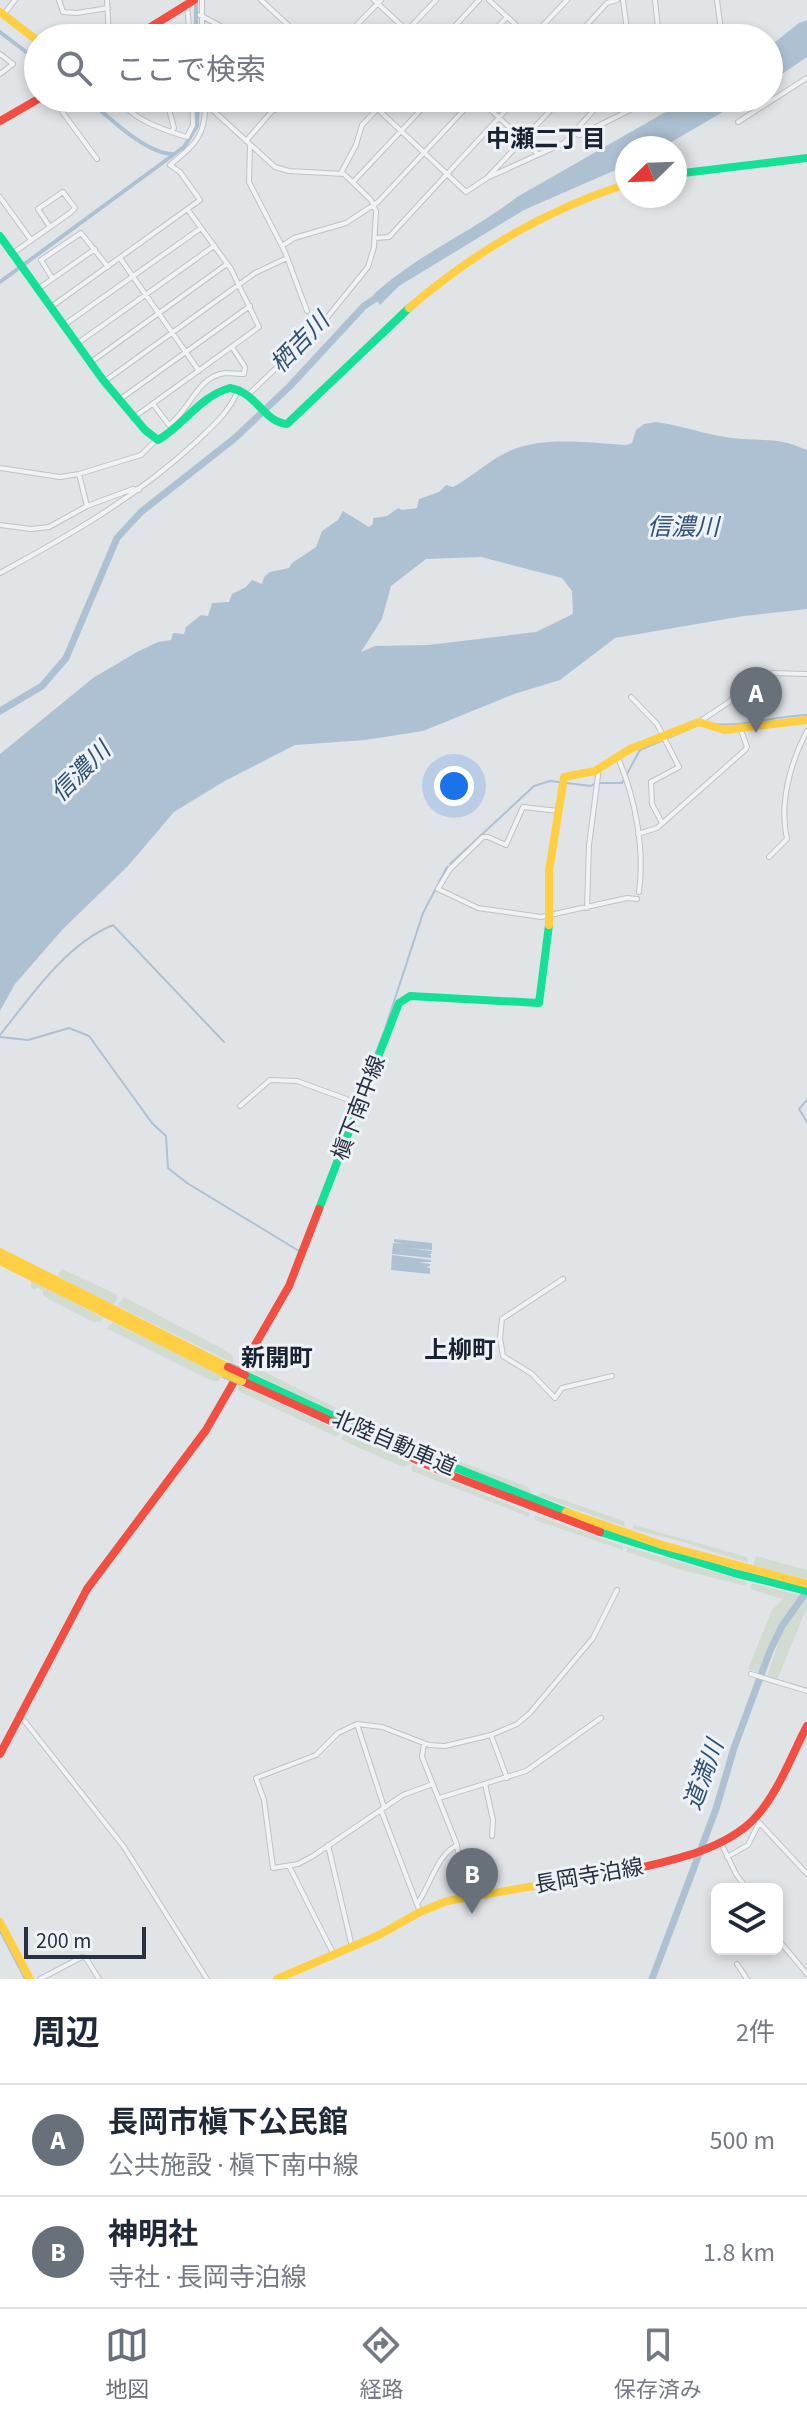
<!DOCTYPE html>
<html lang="ja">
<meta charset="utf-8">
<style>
:root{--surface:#fff;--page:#f6f6f7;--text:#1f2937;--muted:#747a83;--line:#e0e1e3;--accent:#68707a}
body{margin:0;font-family:"Source Sans 3","Noto Sans JP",sans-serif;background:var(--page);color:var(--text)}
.controls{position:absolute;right:24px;bottom:24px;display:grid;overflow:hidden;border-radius:12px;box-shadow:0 4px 12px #0003}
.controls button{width:72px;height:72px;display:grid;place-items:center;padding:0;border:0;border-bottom:2px solid var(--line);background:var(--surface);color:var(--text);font:40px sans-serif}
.compass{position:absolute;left:615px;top:136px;width:72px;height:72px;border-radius:50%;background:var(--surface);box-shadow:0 4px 12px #0003;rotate:247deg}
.scale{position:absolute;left:24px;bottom:20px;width:122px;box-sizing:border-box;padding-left:8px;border:4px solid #273140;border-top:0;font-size:22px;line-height:28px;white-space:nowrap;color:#273140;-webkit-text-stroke:6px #eef2f6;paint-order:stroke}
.you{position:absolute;left:454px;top:786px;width:28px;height:28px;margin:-20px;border:6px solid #fff;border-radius:50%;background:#1a73e8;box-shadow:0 0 0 12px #1a73e833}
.badge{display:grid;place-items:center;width:52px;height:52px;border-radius:50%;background:var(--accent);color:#fff;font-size:26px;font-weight:700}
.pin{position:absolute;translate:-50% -66px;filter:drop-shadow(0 2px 4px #0008)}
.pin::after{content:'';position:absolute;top:42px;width:28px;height:24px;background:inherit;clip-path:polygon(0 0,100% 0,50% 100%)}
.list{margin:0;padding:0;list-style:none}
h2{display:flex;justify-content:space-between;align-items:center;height:104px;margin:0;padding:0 32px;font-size:34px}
h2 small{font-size:26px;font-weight:400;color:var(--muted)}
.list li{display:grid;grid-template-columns:52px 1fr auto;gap:24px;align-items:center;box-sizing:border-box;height:112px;padding:0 32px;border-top:2px solid var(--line)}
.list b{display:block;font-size:30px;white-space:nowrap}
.list p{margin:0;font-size:26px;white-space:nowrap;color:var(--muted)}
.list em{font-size:26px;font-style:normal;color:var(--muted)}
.icon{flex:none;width:44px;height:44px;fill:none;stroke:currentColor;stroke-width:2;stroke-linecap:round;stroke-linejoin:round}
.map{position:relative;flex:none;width:807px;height:1979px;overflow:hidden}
.search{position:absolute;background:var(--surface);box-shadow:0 4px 12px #0003;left:24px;right:24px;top:24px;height:88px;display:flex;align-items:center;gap:20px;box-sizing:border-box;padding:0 28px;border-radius:44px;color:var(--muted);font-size:30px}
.sheet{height:328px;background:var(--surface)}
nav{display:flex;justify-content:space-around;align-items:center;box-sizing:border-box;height:112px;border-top:2px solid var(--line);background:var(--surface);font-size:22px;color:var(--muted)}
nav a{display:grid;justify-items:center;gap:4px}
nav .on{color:var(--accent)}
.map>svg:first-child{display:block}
</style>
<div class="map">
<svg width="807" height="1979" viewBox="0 0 807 1979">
<rect width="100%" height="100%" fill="#e1e4e7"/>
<path fill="#d2dbd1" d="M 62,1269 L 116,1294 L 118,1298 L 113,1305 L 57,1276 Z
M 31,1280 L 103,1318 L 100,1322 L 93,1322 L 43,1296 L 43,1291 L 38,1288 L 34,1290 L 31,1287 Z
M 124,1297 L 223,1349 L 233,1356 L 234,1361 L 233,1363 L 117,1306 Z
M 113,1323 L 224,1376 L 216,1382 L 206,1378 L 106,1328 Z
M 251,1365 L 336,1408 L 339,1415 L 246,1370 Z
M 239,1383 L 339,1431 L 339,1435 L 335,1436 L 240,1392 L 237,1388 Z
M 344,1432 L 410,1462 L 409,1465 L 403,1467 L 348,1443 L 342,1440 Z
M 416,1445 L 528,1487 L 532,1494 L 414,1448 Z
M 412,1465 L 530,1513 L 529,1517 L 412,1471 Z
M 543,1493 L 624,1521 L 625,1527 L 536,1495 Z
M 535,1515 L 623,1546 L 623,1550 L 535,1520 Z
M 634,1525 L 747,1557 L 748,1563 L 683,1542 L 632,1529 Z
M 627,1547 L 746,1581 L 746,1586 L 682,1570 L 627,1552 Z
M 756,1556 L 807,1570 L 807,1579 L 753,1566 Z
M 751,1583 L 800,1595 L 782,1622 L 760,1673 L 748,1669 L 772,1610 L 783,1599 L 750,1589 Z
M 807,1596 L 807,1607 L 777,1680 L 767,1676 L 784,1626 Z"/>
<path fill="#aec1d3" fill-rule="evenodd" d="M 807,20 L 807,57 L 769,83 L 769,47 L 799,23 Z
M 690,98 L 747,98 L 661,148 L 627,148 L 627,165 L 524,210 L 399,286 L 380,305 L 373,295 C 416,255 471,233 517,197 Z
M 656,422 C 685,426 715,438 744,439 C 772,441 780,438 807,450 L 807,609 L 744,616 L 615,638 L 560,680 L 514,694 L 423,731 L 365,740 L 295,745 L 223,782 L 174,812 L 128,866 L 63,929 L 15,984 L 0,1011 L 0,754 L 93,678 L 137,652 L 158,642 L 171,640 L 173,633 L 184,634 L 186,627 L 201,615 L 208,616 L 212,603 L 229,602 L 232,594 L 246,587 L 252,580 L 262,584 L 264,577 L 270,572 L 289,568 L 292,563 L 316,547 L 322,531 L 338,520 L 343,511 L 369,527 L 373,524 L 373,518 L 387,516 L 398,508 L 402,510 L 417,508 L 419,499 L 439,492 L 446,485 L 453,487 C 474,476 490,459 512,450 C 544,436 591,443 626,445 L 632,443 L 636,430 L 644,424 ZM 481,557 L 562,578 L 572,591 L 573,614 L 536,632 L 428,645 L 375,646 L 361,652 L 382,619 L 391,586 L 426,559 Z
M 394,1239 L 432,1243 L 432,1250 L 406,1248 L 432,1251 L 431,1254 L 427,1254 L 431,1255 L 431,1258 L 392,1254 L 393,1243 L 404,1244 L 394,1242 Z
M 392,1255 L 431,1260 L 431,1262 L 419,1262 L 430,1264 L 430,1266 L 425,1267 L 430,1268 L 430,1274 L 391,1270 Z"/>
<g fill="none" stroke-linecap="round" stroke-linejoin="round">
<path stroke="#aec1d3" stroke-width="2" d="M 706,723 C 740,729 772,716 807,715
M 600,783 L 622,783 L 640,750 L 696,726
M 450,864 L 534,786 L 550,781 L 591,786 L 594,784
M 0,1035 C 32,995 65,945 113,925 L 224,1042
M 0,1037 L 28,1040 L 69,1028 L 89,1036 L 152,1123 L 166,1136 L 168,1168 L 187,1183 L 299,1251
M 807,1100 L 799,1109 L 807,1122
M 306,1235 L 385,1029 L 423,913 L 447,867
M 0,1931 L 25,1979"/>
<path stroke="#aec1d3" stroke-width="4" d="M 0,32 L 38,61
M 196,38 L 196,0
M 86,98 C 107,115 145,154 173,154
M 0,282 L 184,147 L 197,126 L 198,98"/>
<path stroke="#aec1d3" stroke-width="7" d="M 0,711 L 42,686 L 66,658 L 117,538 L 141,512 L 235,438 L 290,386 L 364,306 L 381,295
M 652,1979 L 716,1809 L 734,1748 L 770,1651 L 782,1626 L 807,1591"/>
<g stroke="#bfc2c5" stroke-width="6">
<path id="street" d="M 59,0 L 63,12 L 77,13 L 108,8
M 107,0 L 109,38
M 261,0 L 302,38
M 374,0 L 415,38
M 489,0 L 530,38
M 623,0 L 628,38
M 655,0 L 659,38
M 717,0 L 722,38
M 187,5 L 190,38
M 4,14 L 15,0
M 200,15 L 224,28 L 251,27 L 263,38
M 202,38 L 202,0
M 275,38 L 288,25
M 344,38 L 381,0
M 400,38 L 436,0
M 444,38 L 479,0
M 487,38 L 507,17
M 531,38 L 567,0
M 575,38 L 607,3 L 617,0
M 617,38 L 627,28
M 0,54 L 13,64 L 0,74
M 52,98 L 97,159
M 121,98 C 128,119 167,131 187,137 L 193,125 L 192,98
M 166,98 L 174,128 L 172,131
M 263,98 L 273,110
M 366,98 L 466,192 L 487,178 L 562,98
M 478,98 L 538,154
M 205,103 L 275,167 L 289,171 L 344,174 L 371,200 L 376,211 L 374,247 L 368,267 L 321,325 L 249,394
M 281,106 L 288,98
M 738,122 L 807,78
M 573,133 L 605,98
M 246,141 L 273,110 L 328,98
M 250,145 L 249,182 L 285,252 L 307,311
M 341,173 L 356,145 L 362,125 L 388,98
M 489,177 L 564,143 L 573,133 L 580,135 L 654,98
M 354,181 L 432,98
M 0,197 L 31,240
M 375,238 L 389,237 L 517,98
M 282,246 L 294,238 L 346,223 L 378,202 L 475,98
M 13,253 L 70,213 L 75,208 L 63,192 L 38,209 L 50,227
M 120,258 L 199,371
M 52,278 L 41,260 L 81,233 L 108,267
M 38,289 L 95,249
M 51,307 L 200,200 L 180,172 L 170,165 C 197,143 207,134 205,98
M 64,325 L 201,228
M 78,343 L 214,246
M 91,362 L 227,264
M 105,381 L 255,273 L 287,258
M 119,400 L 250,306
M 153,404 L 169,425 C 190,411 196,377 225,373 C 231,373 238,374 244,374 L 245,367 L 232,347
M 133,418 L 259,327 L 231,269 L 188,210
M 0,468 L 60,477 L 79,474 L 141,455 L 156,440
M 79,474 L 87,506
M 0,525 L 31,529 L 49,527 L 87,506 L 133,489 L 139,490
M 0,573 C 70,535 138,496 196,442 C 214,425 229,412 239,389
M 631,697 L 657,724 L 679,767 L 651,782 L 652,804 L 662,823
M 699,722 L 729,702 L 744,688 L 773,673 L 807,674
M 618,758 C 635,797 645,848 639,892
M 558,811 L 523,807 L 506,845 L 488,837 L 483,837 L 450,869 L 438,889 L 478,908 L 541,917 L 627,898 L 637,899
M 638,834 L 657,828 L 745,750 L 747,747 L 741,730
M 769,857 L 787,839 C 779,804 790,763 807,731
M 587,908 L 589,845 L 599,768
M 240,1106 L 270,1080 L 297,1081 L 360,1104
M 563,1279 L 502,1319 L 500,1338 L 503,1356 L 532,1374 L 555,1398 L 562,1388 L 612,1376
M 751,1674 L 807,1691
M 19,1714 L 124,1847 L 207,1979
M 357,1724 L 384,1807
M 491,1735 L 507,1778
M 424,1743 L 422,1757 L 457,1845 L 466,1897
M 433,1784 L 403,1795 L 313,1856 L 298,1864 L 273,1868 L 264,1800 L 256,1778 L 316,1755 L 338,1733 L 357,1724 L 382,1727 L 429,1745 L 445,1746 L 491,1735 L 517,1724 L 530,1713 L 593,1638 L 617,1590
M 485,1784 L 493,1820 L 492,1836
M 439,1798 L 526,1771 L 601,1718
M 381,1810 L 420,1912
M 755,1818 L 807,1874
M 721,1843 L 736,1874 L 747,1889
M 328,1845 L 352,1947
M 727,1857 L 748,1845 L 759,1823
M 289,1866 L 334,1955
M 417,1904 C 431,1885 436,1856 457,1845
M 777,1938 L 807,1974
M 737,1964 L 747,1979
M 40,1979 L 82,1957 L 86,1958 L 99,1979"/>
</g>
<use href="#street" stroke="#f1f2f3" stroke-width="4"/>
<path stroke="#16e098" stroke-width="8" d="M 675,174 L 807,158
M 0,236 L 103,380 L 145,430 L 158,440 C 184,425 200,396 230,388 C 258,393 262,421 287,424 L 409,308
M 319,1209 L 399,1003 L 410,996 L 539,1003 L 549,925
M 245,1375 L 381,1438 L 566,1512
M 600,1532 L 734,1573 L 807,1591"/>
<path stroke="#ffcf43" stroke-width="8" d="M 0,12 L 38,41
M 409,308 C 474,252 545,210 627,184
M 549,925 L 549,871 L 564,777 L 595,771 L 630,749 L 699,722 L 724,730 L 807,720
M 0,1252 L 228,1367
M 0,1261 L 224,1373
M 566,1512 L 662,1545 L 807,1584
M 0,1922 L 30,1979
M 277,1979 L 379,1935 L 420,1912 L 447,1901 L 634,1869"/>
<path stroke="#f24e42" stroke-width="8" d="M 133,38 L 194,0
M 0,121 L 40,98
M 242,1381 L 448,1474 L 600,1532
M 0,1754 L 87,1589 L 206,1430 L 289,1286 L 319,1209
M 634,1869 C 674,1860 725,1849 754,1819 C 778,1794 791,1756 807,1726"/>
<g stroke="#b3b7bb" stroke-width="10" stroke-linecap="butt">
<path id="slow-bridge" d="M 224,1373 L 242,1381"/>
</g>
<g stroke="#b3b7bb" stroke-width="10" stroke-linecap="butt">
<path id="jam-bridge" d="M 228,1367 L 245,1375"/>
</g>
<use href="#slow-bridge" stroke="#ffcf43" stroke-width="8"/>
<use href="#jam-bridge" stroke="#f24e42" stroke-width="8"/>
</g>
<g text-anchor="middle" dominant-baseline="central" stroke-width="6" stroke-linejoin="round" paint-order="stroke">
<g font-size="22" fill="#273140" stroke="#eef2f6">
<text transform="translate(359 1108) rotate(-69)">槇下南中線</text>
<text transform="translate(394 1443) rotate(23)">北陸自動車道</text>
<text transform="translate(589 1876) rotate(-10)">長岡寺泊線</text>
</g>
<g font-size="24" font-weight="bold" fill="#192231" stroke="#eef2f6">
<text x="546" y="139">中瀬二丁目</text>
<text x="460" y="1350">上柳町</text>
<text x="277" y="1358">新開町</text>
</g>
<g font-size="24" font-style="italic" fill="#2f5176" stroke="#eef2f6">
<text transform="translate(300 343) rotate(-46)">栖吉川</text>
<text x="683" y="527">信濃川</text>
<text transform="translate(81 772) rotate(-45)">信濃川</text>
<text transform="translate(704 1775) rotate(-70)">道満川</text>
</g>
</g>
</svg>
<div class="controls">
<button><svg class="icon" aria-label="layers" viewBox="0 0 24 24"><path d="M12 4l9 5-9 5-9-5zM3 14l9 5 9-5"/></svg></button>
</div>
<svg class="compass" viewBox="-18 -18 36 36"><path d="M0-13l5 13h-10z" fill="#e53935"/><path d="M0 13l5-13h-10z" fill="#747a83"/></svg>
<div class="scale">200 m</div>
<div class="you"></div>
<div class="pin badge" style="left:756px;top:733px">A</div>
<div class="pin badge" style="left:472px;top:1914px">B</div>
<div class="search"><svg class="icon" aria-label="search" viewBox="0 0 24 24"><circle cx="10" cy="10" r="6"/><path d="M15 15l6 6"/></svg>ここで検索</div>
</div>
<section class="sheet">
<h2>周辺<small>2件</small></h2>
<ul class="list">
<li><span class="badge">A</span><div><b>長岡市槇下公民館</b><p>公共施設 · 槇下南中線</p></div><em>500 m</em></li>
<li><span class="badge">B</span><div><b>神明社</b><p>寺社 · 長岡寺泊線</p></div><em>1.8 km</em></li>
</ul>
</section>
<nav>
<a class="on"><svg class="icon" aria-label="map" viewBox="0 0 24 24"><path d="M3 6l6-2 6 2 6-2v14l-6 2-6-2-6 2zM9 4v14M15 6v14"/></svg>地図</a>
<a><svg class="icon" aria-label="directions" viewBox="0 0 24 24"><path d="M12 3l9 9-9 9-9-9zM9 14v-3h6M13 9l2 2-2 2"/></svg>経路</a>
<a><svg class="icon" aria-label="saved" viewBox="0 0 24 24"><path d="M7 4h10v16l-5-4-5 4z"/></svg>保存済み</a>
</nav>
